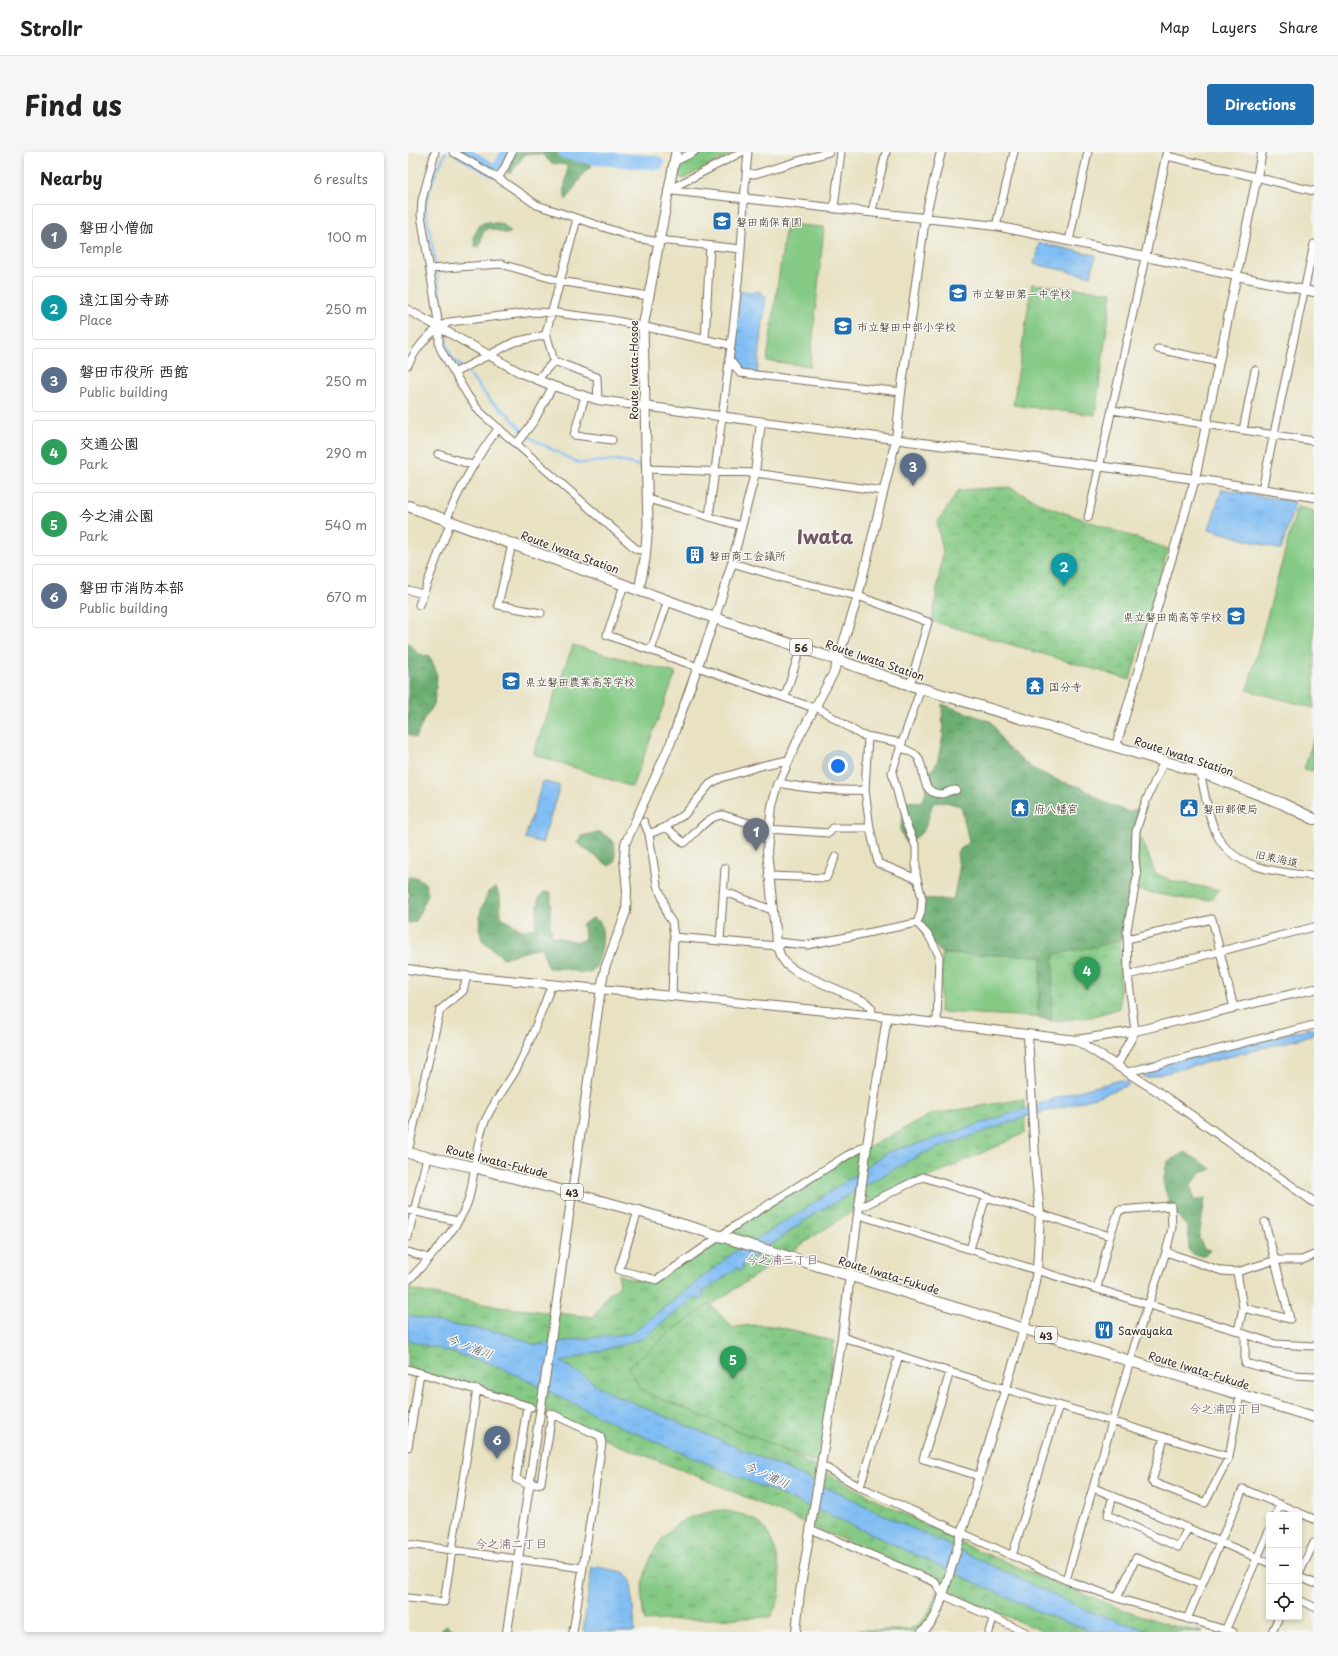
<!DOCTYPE html>
<meta charset="utf-8">
<style>
:root{--surface:#fff;--page:#f6f6f6;--text:#222;--muted:#767676;--line:#e0e0e0;--accent:#1f6fb2}
body{margin:0;font-family:"Playpen Sans","Klee One",sans-serif;background:var(--page);color:var(--text)}
.controls{position:absolute;right:12px;bottom:12px;display:grid;overflow:hidden;border-radius:4px;box-shadow:0 2px 6px #0003}
.controls button{width:36px;height:36px;display:grid;place-items:center;padding:0;border:0;border-bottom:1px solid var(--line);background:var(--surface);color:var(--text);font:20px sans-serif}
.you{position:absolute;left:430px;top:614px;width:14px;height:14px;margin:-10px;border:3px solid #fff;border-radius:50%;background:#1a73e8;box-shadow:0 0 0 6px #1a73e833}
.badge{display:grid;place-items:center;width:26px;height:26px;border-radius:50%;background:var(--accent);color:#fff;font-size:13px;font-weight:700}
.pin{position:absolute;translate:-50% -33px;filter:drop-shadow(0 1px 2px #0008)}
.pin::after{content:'';position:absolute;top:21px;width:14px;height:12px;background:inherit;clip-path:polygon(0 0,100% 0,50% 100%)}
.list{margin:0;padding:0;list-style:none}
h2{display:flex;justify-content:space-between;align-items:center;height:52px;margin:0;padding:0 16px;font-size:17px}
h2 small{font-size:13px;font-weight:400;color:var(--muted)}
.list li{display:grid;grid-template-columns:26px 1fr auto;gap:12px;align-items:center;box-sizing:border-box;height:64px;margin:0 8px 8px;padding:0 8px;border:1px solid var(--line);border-radius:4px}
.list b{display:block;font-size:15px;white-space:nowrap}
.list p{margin:0;font-size:13px;white-space:nowrap;color:var(--muted)}
.list em{font-size:13px;font-style:normal;color:var(--muted)}
.icon{flex:none;width:22px;height:22px;fill:none;stroke:currentColor;stroke-width:2;stroke-linecap:round;stroke-linejoin:round}
.map{position:relative;flex:none;width:906px;height:1480px;overflow:hidden;border-radius:4px}
header{display:flex;align-items:center;gap:24px;box-sizing:border-box;height:56px;padding:0 20px;background:var(--surface);border-bottom:1px solid var(--line)}
header strong{font-size:19px}
nav{display:flex;gap:22px;margin-inline-start:auto;font-size:14px}
.intro{display:flex;align-items:center;justify-content:space-between;box-sizing:border-box;height:96px;padding:0 24px}
h1{margin:0;font-size:28px}
.button{padding:10px 18px;border-radius:4px;background:var(--accent);color:#fff;font-size:14px;font-weight:700}
main{display:flex;gap:24px;padding:0 24px}
aside{flex:1;background:var(--surface);border-radius:4px;box-shadow:0 2px 6px #0003}
.map>svg:first-child{display:block}
</style>
<header>
<strong>Strollr</strong>
<nav><a>Map</a><a>Layers</a><a>Share</a></nav>
</header>
<div class="intro"><h1>Find us</h1><a class="button">Directions</a></div>
<main>
<aside>
<h2>Nearby<small>6 results</small></h2>
<ul class="list">
<li><span class="badge" style="background:#6b7280">1</span><div><b>磐田小僧伽</b><p>Temple</p></div><em>100 m</em></li>
<li><span class="badge" style="background:#0f9aa8">2</span><div><b>遠江国分寺跡</b><p>Place</p></div><em>250 m</em></li>
<li><span class="badge" style="background:#5c6f8a">3</span><div><b>磐田市役所 西館</b><p>Public building</p></div><em>250 m</em></li>
<li><span class="badge" style="background:#2e9e5b">4</span><div><b>交通公園</b><p>Park</p></div><em>290 m</em></li>
<li><span class="badge" style="background:#2e9e5b">5</span><div><b>今之浦公園</b><p>Park</p></div><em>540 m</em></li>
<li><span class="badge" style="background:#5c6f8a">6</span><div><b>磐田市消防本部</b><p>Public building</p></div><em>670 m</em></li>
</ul>
</aside>
<div class="map">
<svg width="906" height="1480" viewBox="0 0 906 1480">
<defs>
<pattern id="grass-tufts" width="24" height="20" patternUnits="userSpaceOnUse"><rect width="24" height="20" fill="#84c984"/><path d="M3 7l-1-3M5 7V3M7 7l1-3M15 17l-1-3M17 17v-4M19 17l1-3" fill="none" stroke="#6da36b"/></pattern>
<pattern id="forest-crowns" width="20" height="18" patternUnits="userSpaceOnUse"><rect width="20" height="18" fill="#6bad72"/><path d="M2 6a3 3 0 1 1 6 0M12 15a3 3 0 1 1 6 0" fill="none" stroke="#598d5d"/></pattern>
<pattern id="park-crowns" width="20" height="18" patternUnits="userSpaceOnUse"><rect width="20" height="18" fill="#84c984"/><path d="M2 6a3 3 0 1 1 6 0M12 15a3 3 0 1 1 6 0" fill="none" stroke="#6da36b"/></pattern>
<pattern id="water-ripples" width="26" height="14" patternUnits="userSpaceOnUse"><rect width="26" height="14" fill="#81bef4"/><path d="M2 4q2-2 4 0t4 0M15 11q2-2 4 0t4 0" fill="none" stroke="#70a3d1"/></pattern>
</defs>
<rect width="100%" height="100%" fill="#f6f6f2"/>
<filter id="ink" filterUnits="userSpaceOnUse"><feTurbulence type="fractalNoise" baseFrequency=".025" numOctaves="2"/><feDisplacementMap in="SourceGraphic" scale="8" xChannelSelector="R" yChannelSelector="G"/><feConvolveMatrix kernelMatrix="1 2 1 2 8 2 1 2 1" color-interpolation-filters="sRGB"/></filter>
<filter id="wash" filterUnits="userSpaceOnUse"><feTurbulence type="fractalNoise" baseFrequency=".012" numOctaves="4" result="noise"/><feDisplacementMap in="SourceGraphic" scale="16" xChannelSelector="R" yChannelSelector="G"/><feGaussianBlur stdDeviation="0.9" result="paint"/><feColorMatrix in="noise" values="0 0 0 0 0 0 0 0 0 0 0 0 0 0 0 0 0 1.4 0 .05"/><feComposite in="paint" operator="in"/></filter>
<g filter="url(#wash)">
<rect width="100%" height="100%" fill="#e8e2c2"/>
<path fill="url(#grass-tufts)" stroke="#607a51" d="M 729,685 L 734,687 L 747,721 L 764,729 L 811,738 L 803,748 L 778,747 L 728,738 Z
M 616,947 L 617,981 L 438,1063 L 264,1179 L 362,1291 L 475,1351 L 566,1397 L 705,1454 L 765,1474 L 795,1480 L 636,1480 L 557,1447 L 438,1389 L 296,1327 L 77,1240 L 0,1217 L 0,1137 L 91,1155 L 186,1165 L 201,1141 L 210,1136 L 212,1131 L 210,1122 L 221,1127 L 244,1129 L 377,1039 L 524,962 Z
M 312,1358 C 325,1360 342,1363 352,1372 C 368,1385 375,1425 371,1445 C 370,1452 365,1459 363,1465 L 237,1469 C 228,1434 240,1396 268,1373 C 281,1363 297,1361 312,1358 Z
M 529,1439 L 532,1442 C 527,1457 521,1472 506,1480 L 451,1480 L 451,1478 L 499,1478 C 518,1472 523,1457 529,1439 Z"/>
<path fill="url(#forest-crowns)" stroke="#536c48" d="M 100,0 L 178,0 L 178,4 L 184,14 L 177,19 L 158,48 C 154,34 160,28 159,13 L 143,11 L 134,2 L 117,2 L 102,22 L 96,17 Z
M 81,70 L 95,72 L 103,80 L 100,82 L 80,76 L 75,81 L 71,95 L 67,94 L 66,84 L 73,71 Z
M 0,490 L 9,501 L 21,505 L 26,513 L 29,524 L 26,553 L 16,567 L 8,586 L 0,582 Z
M 534,552 L 584,570 L 597,594 L 624,616 L 651,629 L 673,635 L 698,651 L 721,660 L 738,653 L 730,679 L 729,733 L 719,784 C 699,799 670,801 646,803 L 643,869 L 629,865 L 634,804 L 534,802 L 509,771 L 513,760 L 509,746 L 545,748 L 551,718 L 549,700 L 561,690 L 553,654 L 538,650 L 525,651 C 517,673 521,681 498,690 L 492,678 L 498,651 L 502,649 L 512,651 L 517,644 L 519,625 L 529,611 L 535,584 Z
M 192,680 C 208,690 207,691 207,710 L 201,714 L 169,691 L 173,684 Z
M 0,725 L 10,726 L 17,731 L 20,743 L 7,770 L 0,771 L 0,749 L 2,742 L 0,739 Z
M 88,735 L 92,745 L 93,765 L 114,778 L 127,776 L 131,745 L 136,740 L 143,741 L 142,774 L 144,784 L 168,790 L 176,788 L 177,782 L 174,773 L 184,766 L 192,770 C 196,782 195,791 192,803 C 187,826 177,822 158,817 C 152,816 145,816 140,816 L 134,795 L 95,806 L 74,788 L 71,776 L 73,758 L 80,740 Z
M 777,1000 L 804,1017 L 793,1021 L 783,1033 L 786,1049 L 797,1046 L 791,1086 L 796,1097 L 803,1098 L 796,1103 L 786,1103 L 781,1099 L 780,1076 L 763,1056 L 755,1031 L 759,1010 Z
M 39,1473 L 48,1480 L 32,1480 L 34,1476 Z"/>
<path fill="url(#park-crowns)" stroke="#607a51" d="M 294,0 L 328,0 L 275,27 L 270,24 L 273,10 Z
M 601,335 L 640,355 L 760,397 L 722,528 L 524,469 L 535,399 L 529,371 L 551,338 Z
M 712,789 L 712,856 L 683,865 L 643,869 L 646,803 Z
M 302,1152 L 325,1176 C 359,1167 393,1181 426,1189 L 413,1313 L 234,1239 L 220,1215 L 264,1179 Z"/>
<path fill="#84c984" stroke="#607a51" d="M 378,72 L 416,75 L 402,214 L 359,209 Z
M 624,132 L 704,140 L 687,263 L 605,253 Z
M 889,355 L 906,359 L 906,556 L 839,538 Z
M 165,493 L 268,521 L 224,635 L 125,602 Z
M 906,586 L 906,619 L 896,617 Z
M 534,802 L 634,804 L 629,865 L 532,860 Z"/>
<path fill="url(#water-ripples)" stroke="#5e7489" d="M 631,91 L 688,103 L 683,124 L 626,112 Z
M 328,139 L 353,140 L 353,144 L 358,144 L 349,223 L 335,221 L 323,210 Z
M 814,337 L 887,350 L 873,398 L 801,377 Z
M 135,629 L 152,634 L 134,691 L 117,686 Z
M 906,875 L 906,883 L 738,926 L 731,921 L 733,917 Z
M 712,928 L 721,933 L 680,948 L 614,966 L 513,1002 L 405,1063 L 334,1113 L 335,1116 L 332,1119 L 329,1116 L 294,1141 L 296,1146 L 292,1148 L 288,1145 L 234,1187 L 153,1210 L 202,1241 L 377,1316 L 682,1460 L 745,1480 L 687,1480 L 633,1461 L 435,1369 L 211,1274 L 87,1213 L 0,1188 L 0,1163 L 49,1174 L 96,1181 L 127,1193 L 224,1181 L 325,1101 L 394,1059 L 480,1000 L 539,983 L 663,941 Z
M 184,1414 L 216,1420 L 223,1429 L 227,1480 L 175,1480 Z"/>
<g fill="none" stroke-linecap="round" stroke-linejoin="round">
<path stroke="#81bef4" stroke-width="2.5" d="M 36,172 L 29,119 L 17,54 L 22,34 L 38,0
M 37,181 L 39,193 L 44,206 L 60,221 L 83,249 L 101,263 L 119,284 L 166,309 L 173,311 L 210,308 L 232,314
M 713,931 L 726,927"/>
<path stroke="#81bef4" stroke-width="14" d="M 53,0 L 87,19 L 91,18 L 100,0
M 157,0 L 189,6 L 249,11"/>
</g>
</g>
<g filter="url(#ink)">
<g fill="none" stroke-linecap="round" stroke-linejoin="round">
<path stroke="#c5bda1" stroke-width="7" stroke-dasharray="7 3.5" stroke-linecap="butt" d="M 123,1255 L 142,1261"/>
<g stroke="#786a57" stroke-width="9">
<path id="minor" d="M 27,0 L 14,48 L 13,63 L 31,175 L 31,193 L 34,200 L 60,244 L 72,260 L 228,397 L 238,399
M 45,0 L 90,26 L 129,53 L 228,86 L 251,90
M 759,4 L 906,39
M 266,10 L 286,0
M 338,21 L 347,22 L 421,0
M 90,26 L 96,17 L 104,0
M 260,38 L 334,0
M 426,55 L 433,0
M 464,59 L 478,0
M 588,74 L 606,0
M 251,88 L 333,97
M 661,89 L 680,0
M 22,117 L 93,112 L 152,129 L 240,144
M 297,188 L 302,94
M 750,197 L 811,210
M 321,207 L 332,221 L 493,240
M 146,209 L 189,225 L 190,248
M 0,213 C 9,195 22,179 41,170 L 127,160 L 149,161 L 204,168 L 323,193
M 46,221 L 106,190 L 138,183
M 129,228 L 146,209 L 138,181 L 169,67
M 177,244 L 166,283 L 204,288
M 704,258 L 906,289
M 835,278 L 847,218
M 109,291 L 126,269 L 145,234
M 30,302 L 64,313
M 238,317 L 347,321 L 475,339
M 854,338 L 906,92
M 240,347 L 333,374
M 301,365 C 312,276 326,186 333,97 C 335,64 337,32 340,0
M 680,366 L 737,106
M 38,368 C 53,335 68,304 91,276
M 104,392 L 90,453 L 133,461
M 324,411 L 385,429 L 450,444 L 520,470 L 502,533
M 216,433 L 199,483 L 406,556
M 0,438 L 15,442
M 11,453 L 43,369
M 243,498 L 260,449
M 377,545 L 393,495
M 407,554 L 453,583 L 494,591
M 460,585 L 457,638 L 462,676 L 470,711 L 509,727
M 492,595 C 498,598 505,600 509,604 C 519,616 510,641 533,642 C 538,642 542,637 548,638
M 792,620 C 797,641 800,666 810,685 C 827,717 874,721 906,724
M 371,631 C 399,637 428,639 457,638
M 236,670 L 241,682 L 249,733 L 255,747 L 259,763 L 264,770 L 266,785 L 264,843
M 258,675 L 276,691 C 289,681 298,664 315,663 L 360,677 L 421,681 L 425,676 L 462,676
M 241,682 L 258,675 L 267,668 L 276,663 L 302,632 L 313,626 L 356,613 L 380,608
M 360,724 L 418,726 L 428,704
M 315,739 L 364,758
M 509,771 L 521,784 L 531,803 L 529,870
M 266,785 L 370,794
M 719,787 L 804,767 L 826,856
M 312,789 L 317,716
M 368,790 L 399,793 L 509,771 L 513,760 L 514,747 L 508,722 L 508,695 L 497,669 L 484,620 L 513,536
M 720,823 L 906,775
M 727,879 L 720,823 L 719,778 L 729,724 L 727,706 L 728,679 L 737,651 L 756,609
M 720,920 L 906,873
M 0,1000 L 32,858 L 55,839 L 59,824
M 451,1056 L 515,1025 L 702,1084
M 0,1058 L 49,1069
M 230,1059 L 211,1118 L 249,1128 L 331,1071 L 438,1004 L 459,993
M 451,1063 L 741,1153 L 830,1179 L 837,1182 L 837,1211 L 885,1223 L 906,1224
M 0,1085 L 19,1005
M 562,1097 L 578,1045
M 0,1100 L 21,1106
M 758,1100 L 814,1119 L 829,1120 L 868,1108 L 894,1108 L 906,1103
M 829,1120 L 835,1156 L 830,1179
M 0,1129 C 20,1108 53,1074 61,1046 C 67,1022 67,997 75,974 C 83,952 98,936 109,916 C 123,889 133,860 144,832
M 835,1156 L 882,1167 L 857,1070
M 837,1182 L 867,1192 L 906,1194
M 434,1185 L 542,1220 L 821,1305
M 0,1217 L 123,1255
M 542,1220 L 515,1307 L 571,1324
M 119,1254 L 108,1327 L 121,1333 L 133,1331 L 144,1262
M 142,1261 L 192,1284 L 194,1291 L 165,1480
M 756,1285 L 744,1330 L 797,1351 L 821,1305 L 832,1243
M 0,1295 L 12,1221
M 413,1313 L 452,1335 L 658,1428 L 709,1446 L 825,1480
M 452,1335 L 491,1203
M 686,1336 L 861,1411
M 705,1343 L 700,1363 L 770,1395 L 780,1376
M 868,1363 L 872,1352
M 402,1377 L 527,1430 L 535,1443 L 617,1480
M 0,1392 L 175,1416
M 604,1404 L 651,1253
M 891,1422 L 906,1391
M 891,1425 L 906,1431
M 658,1428 L 727,1192 L 758,1100 L 764,1076 L 763,1054 L 711,1058 L 702,1084 L 689,1136
M 0,1446 L 36,1450 L 69,1237
M 709,1446 L 728,1406 L 794,1433
M 891,1448 L 906,1455
M 779,1467 L 835,1337 L 906,1367
M 817,1479 L 861,1379
M 581,1480 L 585,1467
M 864,1480 L 871,1465"/>
</g>
<g stroke="#786a57" stroke-width="10">
<path id="tertiary" d="M 260,38 L 588,74 L 906,140
M 737,106 L 759,0
M 0,158 L 113,221 L 145,234 L 190,248 L 787,327 L 906,345
M 708,594 L 787,327 L 854,0
M 0,817 L 27,821 L 479,865 L 668,888 L 727,879 L 906,837
M 464,863 L 463,856 L 457,850 L 389,820 L 379,813 L 372,803 L 368,790 L 359,699 L 364,654 L 370,633 L 391,585 L 426,520 L 450,444 L 488,288 L 493,240 L 517,66 L 533,0
M 668,888 L 749,939 L 906,1050
M 709,913 L 727,879
M 99,1480 L 148,1155 L 193,836 L 197,816 L 218,760 L 219,738 L 216,707 L 217,692 L 263,590 L 307,466 L 324,411 L 347,321 L 353,270
M 388,1480 L 392,1440 L 434,1185 L 459,993 L 479,865
M 514,1480 C 527,1470 530,1458 535,1443 L 621,1160 L 629,1119 L 632,1062 L 628,1023 L 620,883"/>
</g>
<g stroke="#786a57" stroke-width="11">
<path id="secondary" d="M 231,438 L 237,407 L 240,373 L 235,175 L 268,0"/>
</g>
<g stroke="#786a57" stroke-width="12">
<path id="primary" d="M 0,354 L 307,466 L 502,533 L 792,620 L 873,651 L 906,667
M 0,1001 L 66,1015 L 230,1059 L 906,1265"/>
</g>
<use href="#minor" stroke="#fff" stroke-width="7"/>
<use href="#tertiary" stroke="#fff" stroke-width="8"/>
<use href="#secondary" stroke="#fff" stroke-width="9"/>
<use href="#primary" stroke="#fff" stroke-width="10"/>
</g>
</g>
<defs>
<g id="school-square" transform="scale(1)"><rect x="-9" y="-9" width="18" height="18" rx="4" fill="#1f6fb2" stroke="#f6f6f2"/><path d="M0-5L7-2L0 1L-7-2ZM-4 1L0 2.5L4 1V4Q0 6-4 4Z" fill="#fff"/></g>
<g id="building-square" transform="scale(1)"><rect x="-9" y="-9" width="18" height="18" rx="4" fill="#1f6fb2" stroke="#f6f6f2"/><path d="M-4-6H4V6H1V3H-1V6H-4ZM-2.5-4.3h1.7v1.8h-1.7ZM.8-4.3h1.7v1.8H.8ZM-2.5-1h1.7V.8h-1.7ZM.8-1h1.7V.8H.8Z" fill="#fff"/></g>
<g id="temple-square" transform="scale(1)"><rect x="-9" y="-9" width="18" height="18" rx="4" fill="#1f6fb2" stroke="#f6f6f2"/><path d="M0-6L5-2H3V0L6.5 2.5H4V6H1.5V3h-3V6H-4V2.5H-6.5L-3 0V-2H-5Z" fill="#fff"/></g>
<g id="civic-square" transform="scale(1)"><rect x="-9" y="-9" width="18" height="18" rx="4" fill="#1f6fb2" stroke="#f6f6f2"/><path d="M-.6-6.5H3V-4.5H.6V-3L4-1V1h2V6H-6V1h2V-1L-.6-3ZM-1.2 2.5V6h2.4V2.5Z" fill="#fff"/></g>
<g id="restaurant-square" transform="scale(1)"><rect x="-9" y="-9" width="18" height="18" rx="4" fill="#1f6fb2" stroke="#f6f6f2"/><path d="M-5-6h1v4h1v-4h1v4h1v-4h1v5L-1.5 .5V6h-2V.5L-5-1ZM5-6V6H3V1.5H1.5Q1.5-4 5-6Z" fill="#fff"/></g>
</defs>
<g fill-rule="evenodd">
<use href="#school-square" x="314" y="69"/>
<use href="#school-square" x="550" y="141"/>
<use href="#school-square" x="435" y="174"/>
<use href="#building-square" x="287" y="403"/>
<use href="#school-square" x="828" y="464"/>
<use href="#school-square" x="103" y="529"/>
<use href="#temple-square" x="627" y="534"/>
<use href="#temple-square" x="612" y="656"/>
<use href="#civic-square" x="781" y="656"/>
<use href="#restaurant-square" x="696" y="1178"/>
</g>
<g text-anchor="middle" dominant-baseline="central" stroke-width="3" stroke-linejoin="round" paint-order="stroke">
<g fill="#f6f6f2" stroke="#73675e" stroke-width="1">
<rect x="382" y="487" width="22" height="16" rx="3"/>
<rect x="153" y="1032" width="22" height="16" rx="3"/>
<rect x="627" y="1175" width="22" height="16" rx="3"/>
</g>
<g font-size="10" font-weight="bold" fill="#3b2a1e">
<text x="393" y="495">56</text>
<text x="164" y="1040">43</text>
<text x="638" y="1183">43</text>
</g>
<g font-size="11" fill="#3b2a1e" stroke="#f6f6f2" text-anchor="start">
<text x="328" y="69">磐田南保育園</text>
<text x="564" y="141">市立磐田第一中学校</text>
<text x="449" y="174">市立磐田中部小学校</text>
<text x="301" y="403">磐田商工会議所</text>
<text x="814" y="464" text-anchor="end">県立磐田南高等学校</text>
<text x="117" y="529">県立磐田農業高等学校</text>
<text x="641" y="534">国分寺</text>
<text x="626" y="656">府八幡宮</text>
<text x="795" y="656">磐田郵便局</text>
<text x="710" y="1178">Sawayaka</text>
</g>
<g font-size="11" fill="#3b2a1e" stroke="#f6f6f2">
<text transform="translate(225 218) rotate(-90)">Route Iwata-Hosoe</text>
<text transform="translate(162 400) rotate(20)">Route Iwata Station</text>
<text transform="translate(467 508) rotate(19)">Route Iwata Station</text>
<text transform="translate(776 604) rotate(18)">Route Iwata Station</text>
<text transform="translate(869 706) rotate(12)">旧東海道</text>
<text transform="translate(89 1009) rotate(14)">Route Iwata-Fukude</text>
<text transform="translate(481 1123) rotate(17)">Route Iwata-Fukude</text>
<text transform="translate(791 1218) rotate(17)">Route Iwata-Fukude</text>
</g>
<g font-size="12" fill="#735663" stroke="#f6f6f2">
<text x="374" y="1107">今之浦三丁目</text>
<text x="817" y="1256">今之浦四丁目</text>
<text x="103" y="1391">今之浦二丁目</text>
</g>
<g font-size="12" font-style="italic" fill="#50565e" stroke="#f6f6f2">
<text transform="translate(62 1194) rotate(21)">今ノ浦川</text>
<text transform="translate(359 1322) rotate(25)">今ノ浦川</text>
</g>
<g font-size="19" font-weight="bold" fill="#735663" stroke="#f6f6f2">
<text x="417" y="384">Iwata</text>
</g>
</g>
</svg>
<div class="controls">
<button>+</button>
<button>−</button>
<button><svg class="icon" aria-label="locate" viewBox="0 0 24 24"><circle cx="12" cy="12" r="6"/><path d="M12 2v4M12 18v4M2 12h4M18 12h4"/></svg></button>
</div>
<div class="you"></div>
<div class="pin badge" style="left:348px;top:699px;background:#6b7280">1</div>
<div class="pin badge" style="left:656px;top:434px;background:#0f9aa8">2</div>
<div class="pin badge" style="left:505px;top:334px;background:#5c6f8a">3</div>
<div class="pin badge" style="left:679px;top:838px;background:#2e9e5b">4</div>
<div class="pin badge" style="left:325px;top:1227px;background:#2e9e5b">5</div>
<div class="pin badge" style="left:89px;top:1307px;background:#5c6f8a">6</div>
</div>
</main>
